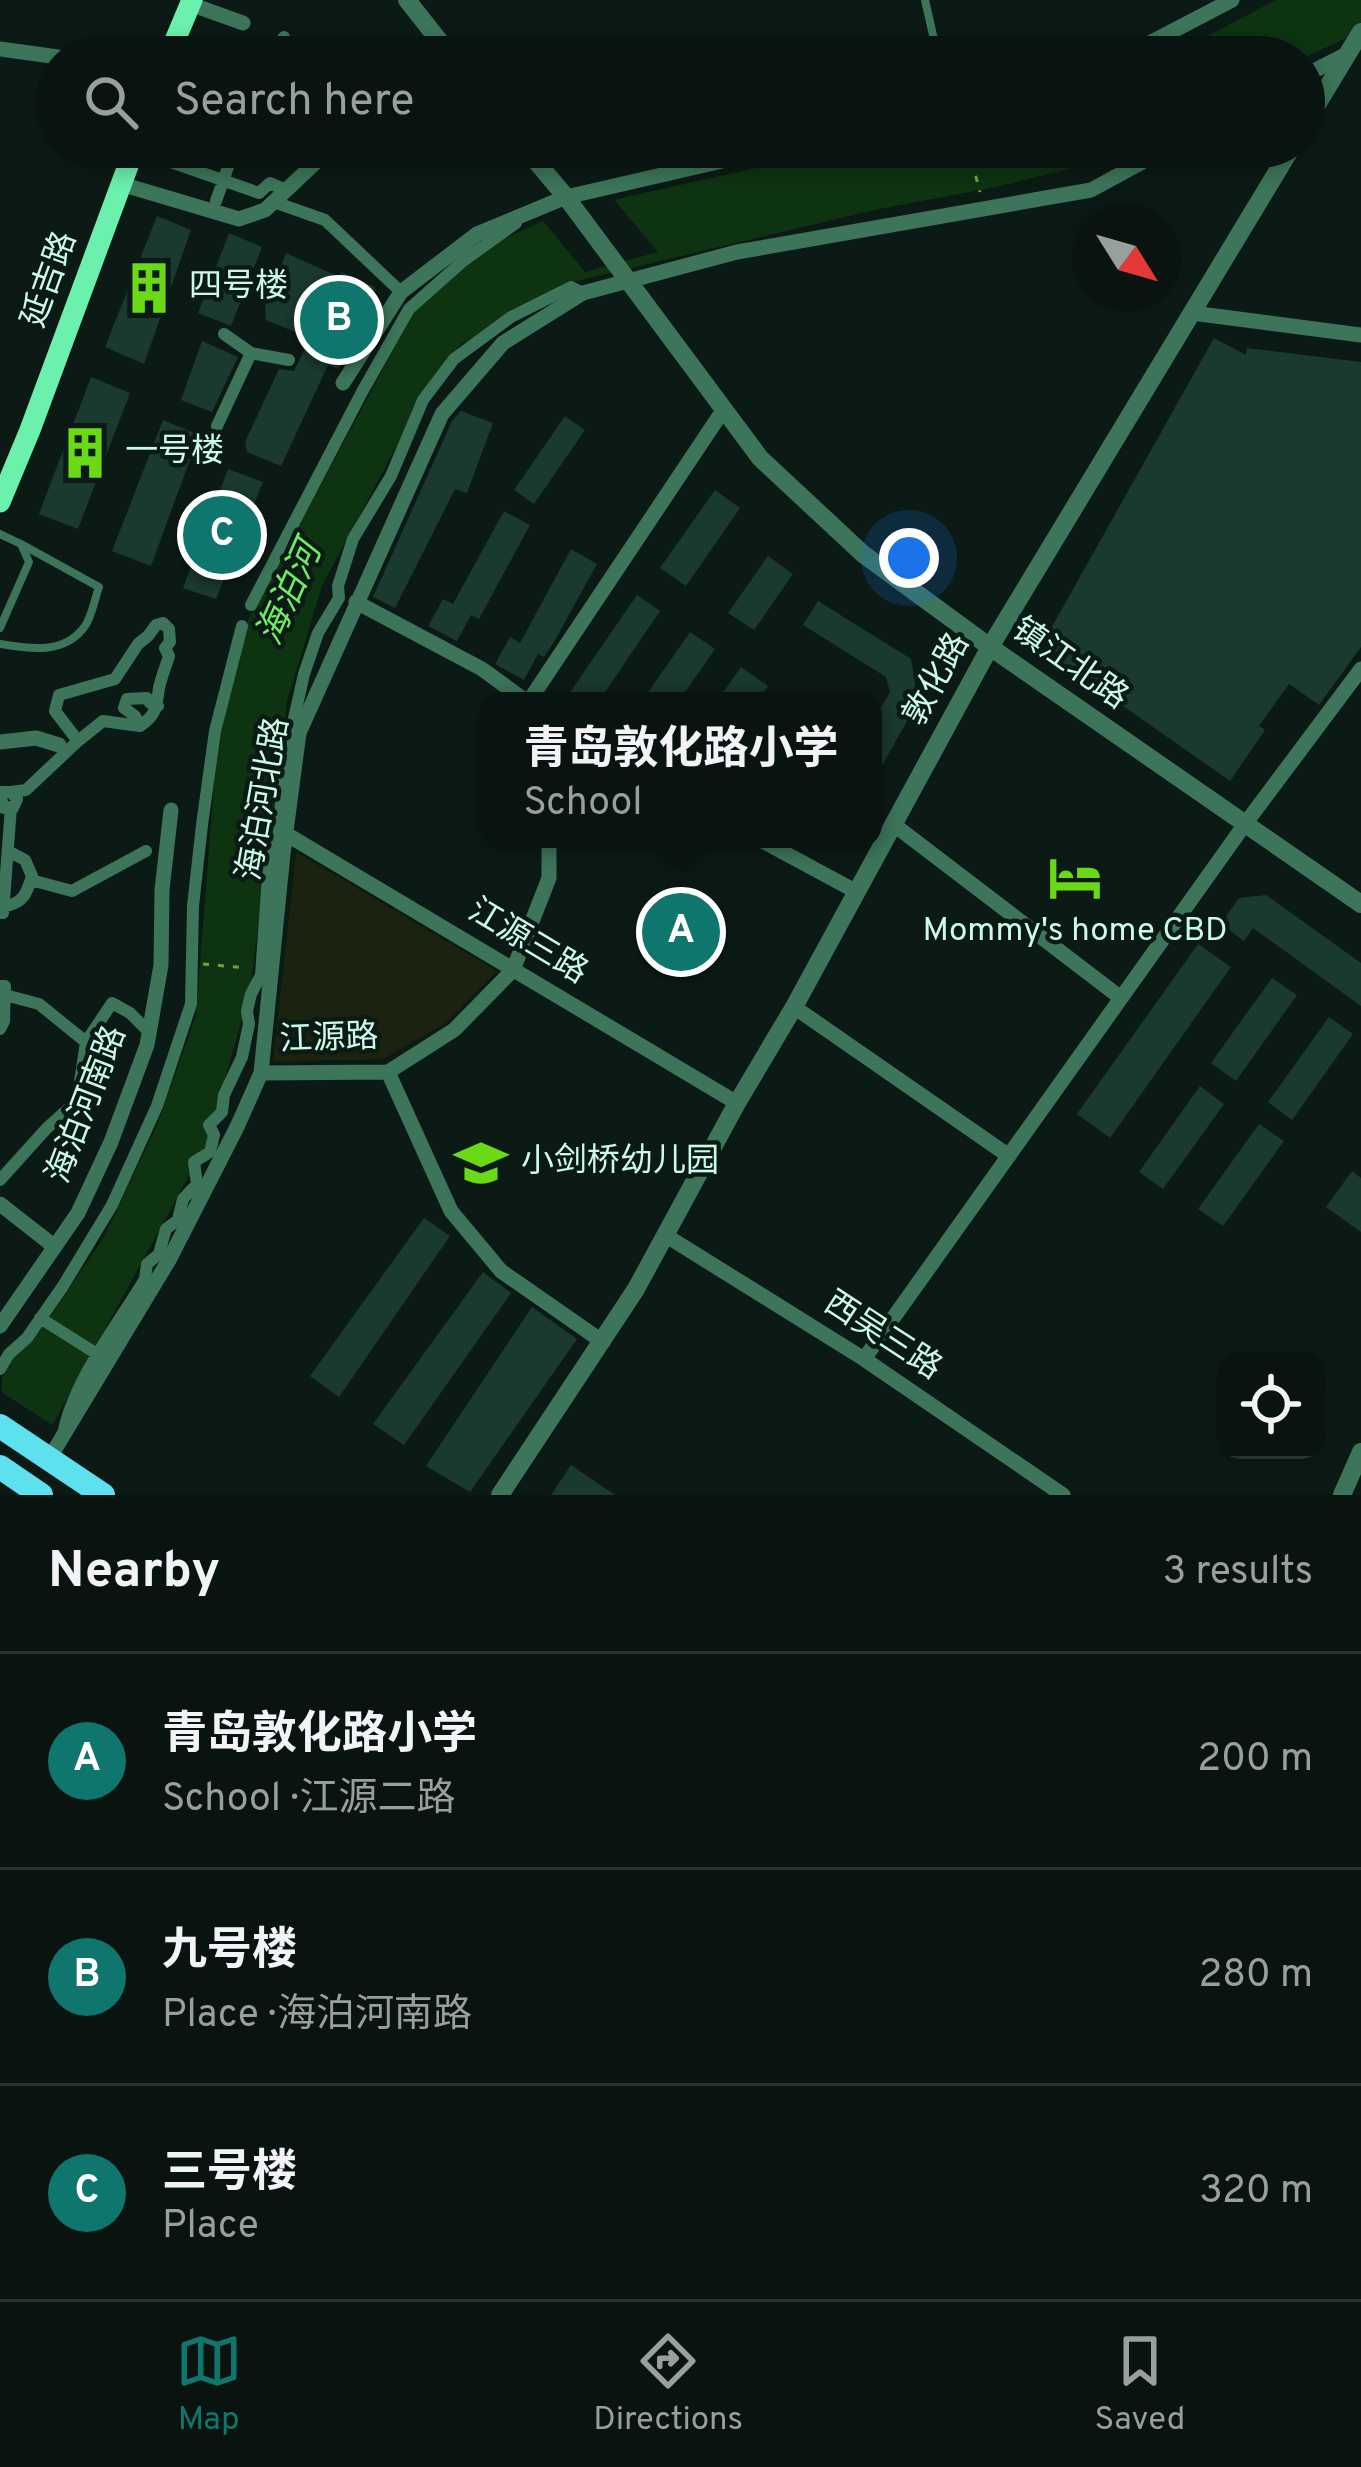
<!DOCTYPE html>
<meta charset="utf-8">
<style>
:root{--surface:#091410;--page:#17211e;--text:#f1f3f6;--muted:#999e9f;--line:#293330;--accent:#0f766e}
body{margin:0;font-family:Overpass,"Noto Sans SC",sans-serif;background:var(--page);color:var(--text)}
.controls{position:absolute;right:36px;bottom:36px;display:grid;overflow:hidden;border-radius:24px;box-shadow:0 6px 18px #0003}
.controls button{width:108px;height:108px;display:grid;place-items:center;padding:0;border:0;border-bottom:3px solid var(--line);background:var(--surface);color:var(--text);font:60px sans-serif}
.compass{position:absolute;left:1073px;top:204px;width:108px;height:108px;border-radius:50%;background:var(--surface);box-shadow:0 6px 18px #0003;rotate:127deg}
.you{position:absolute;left:909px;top:558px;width:42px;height:42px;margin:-30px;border:9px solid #fff;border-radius:50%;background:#1a73e8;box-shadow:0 0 0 18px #1a73e833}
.badge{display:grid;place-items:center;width:78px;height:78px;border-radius:50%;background:var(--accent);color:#fff;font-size:39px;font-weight:700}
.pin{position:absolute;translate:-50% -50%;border:6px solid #fff;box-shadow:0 3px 12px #0006}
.popup{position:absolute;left:480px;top:692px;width:402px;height:156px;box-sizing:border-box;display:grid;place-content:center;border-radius:24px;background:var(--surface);filter:drop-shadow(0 3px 9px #0005);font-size:39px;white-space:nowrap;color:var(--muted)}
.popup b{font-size:45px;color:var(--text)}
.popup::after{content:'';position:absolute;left:50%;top:100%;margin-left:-24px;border:24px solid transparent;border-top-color:var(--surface)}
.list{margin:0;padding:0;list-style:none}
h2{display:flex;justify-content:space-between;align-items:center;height:156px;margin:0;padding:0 48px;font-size:51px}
h2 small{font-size:39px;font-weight:400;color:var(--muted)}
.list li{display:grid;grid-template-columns:78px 1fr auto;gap:36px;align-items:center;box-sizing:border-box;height:216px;padding:0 48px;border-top:3px solid var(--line)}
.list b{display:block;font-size:45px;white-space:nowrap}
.list p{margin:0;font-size:39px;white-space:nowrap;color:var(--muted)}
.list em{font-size:39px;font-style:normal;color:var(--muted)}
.icon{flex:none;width:66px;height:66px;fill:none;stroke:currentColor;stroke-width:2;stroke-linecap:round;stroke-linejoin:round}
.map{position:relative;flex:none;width:1361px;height:1495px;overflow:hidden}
.search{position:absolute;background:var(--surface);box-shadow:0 6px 18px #0003;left:36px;right:36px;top:36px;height:132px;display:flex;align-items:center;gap:30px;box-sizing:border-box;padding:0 42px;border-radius:66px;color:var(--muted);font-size:45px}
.sheet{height:804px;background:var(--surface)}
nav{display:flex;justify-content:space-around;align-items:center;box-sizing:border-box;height:168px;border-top:3px solid var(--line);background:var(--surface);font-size:33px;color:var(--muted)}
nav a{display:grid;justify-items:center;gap:6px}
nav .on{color:var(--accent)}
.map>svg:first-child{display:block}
</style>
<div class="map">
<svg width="1361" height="1495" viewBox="0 0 1361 1495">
<rect width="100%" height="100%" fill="#0c1a15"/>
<path fill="#1b2310" d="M 296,852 L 497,971 L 447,1022 L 383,1059 L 273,1062 Z"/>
<path fill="#0d3311" d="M 1276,0 L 1361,0 L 1361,31 L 1304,58 L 1168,57 Z
M 849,147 L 1132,147 L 1081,166 L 996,187 L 874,210 L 564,284 L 478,337 L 462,343 L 441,367 L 412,409 L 404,432 L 322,586 L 287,701 L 250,991 L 206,1145 L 35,1457 L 0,1495 L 2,1378 L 16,1354 L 40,1331 L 104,1237 L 157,1125 L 196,1015 L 218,733 L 248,621 L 414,311 L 460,266 L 502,240 L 564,211 Z"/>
<path fill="#0c1a15" d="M 610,195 L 658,252 L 585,272 L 539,216 L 571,204 Z
M 0,1391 L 57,1428 L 41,1459 L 38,1495 L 0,1495 Z"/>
<path fill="#1a392f" d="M 157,216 L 191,230 L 144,364 L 105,347 Z
M 229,233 L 262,247 L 231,326 L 198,313 Z
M 286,253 L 339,277 L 341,272 L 375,287 L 340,365 L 338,369 L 328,365 L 281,466 L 247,452 L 245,442 L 279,369 L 294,371 L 310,338 L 266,320 L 265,306 Z
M 1214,338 L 1246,355 L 1247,348 L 1361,362 L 1361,647 L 1319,705 L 1289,684 L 1259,726 L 1265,730 L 1230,781 L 1056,659 L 1049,632 Z
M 202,341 L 238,357 L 212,412 L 181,400 Z
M 91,377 L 130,393 L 78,529 L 39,514 Z
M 461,411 L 493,423 L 467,493 L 455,489 L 395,608 L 373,597 L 452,421 Z
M 565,416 L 585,430 L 534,504 L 514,490 Z
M 163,420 L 199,435 L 151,566 L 112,551 Z
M 228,469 L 263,482 L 216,599 L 183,588 Z
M 715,490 L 740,508 L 686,586 L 660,568 Z
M 504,511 L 530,525 L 479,619 L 471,615 L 457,641 L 428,626 L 443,599 L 453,604 Z
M 571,549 L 597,564 L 555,640 L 544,657 L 538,654 L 524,680 L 495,664 L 510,637 L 520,643 Z
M 768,556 L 793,574 L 754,630 L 728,613 Z
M 637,595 L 660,611 L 599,701 L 564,701 Z
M 818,601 L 911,659 L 918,701 L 873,782 L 873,721 L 890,692 L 886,677 L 803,625 Z
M 690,632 L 715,649 L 679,701 L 642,701 Z
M 741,667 L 768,686 L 758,701 L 717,701 Z
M 1266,895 L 1361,963 L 1361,1006 L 1253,928 L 1244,941 L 1221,924 L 1239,898 Z
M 1198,944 L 1231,967 L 1110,1138 L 1077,1114 Z
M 1272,978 L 1297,995 L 1236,1081 L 1211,1063 Z
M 1329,1017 L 1353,1034 L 1292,1120 L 1268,1102 Z
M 1200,1086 L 1224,1104 L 1163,1189 L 1139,1172 Z
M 1259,1124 L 1284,1141 L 1223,1226 L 1198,1209 Z
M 1352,1171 L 1361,1178 L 1361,1232 L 1326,1207 Z
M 424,1218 L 450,1236 L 339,1397 L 310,1376 Z
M 483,1272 L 511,1293 L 404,1445 L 373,1424 Z
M 532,1307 L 577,1339 L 470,1492 L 426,1466 Z
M 571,1465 L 615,1495 L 551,1495 Z"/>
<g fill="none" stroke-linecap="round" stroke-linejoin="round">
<path stroke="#76a138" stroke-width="3" stroke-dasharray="6 9" stroke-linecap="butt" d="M 968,147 L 980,192
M 203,964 L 247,968"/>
<path stroke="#3c7559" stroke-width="8" d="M 925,0 L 938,57
M 0,534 L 21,544 L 29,562 L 0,628
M 0,644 C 29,649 65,655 85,626 C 92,616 95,598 99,587 L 21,544"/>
<path stroke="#3c7559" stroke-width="12" d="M 273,57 L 284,37
M 134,149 L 259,193 L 270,183 L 286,190
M 216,201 L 235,147
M 274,202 L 325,220 L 401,292
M 251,353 L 289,360
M 217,426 L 251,353 L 224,334
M 251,605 L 362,392 L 409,309 L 463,261 L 516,223
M 140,726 L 135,716 L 124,708 L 127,699 L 147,698 L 150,703 L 158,706
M 0,792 L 11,792 L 17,799 L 13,808 L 4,808 L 0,795
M 11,792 L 26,790 L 78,741 L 55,711 L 59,695 L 115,679 L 138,644 L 148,636 L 156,625 L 163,623 L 169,629 L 170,642 L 165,648 L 169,656 C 166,666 161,678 159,688 C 156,708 157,714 140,726 L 103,721 L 78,741
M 31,880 L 72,891 L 146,851
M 4,906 C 23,904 27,893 32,876 L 25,860 L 8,851
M 0,913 L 3,913 L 11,807
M 0,986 L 5,986 L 4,1021 L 0,1029
M 86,1042 L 112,1003 L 130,1013 L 149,1032
M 0,1180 L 47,1128 L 77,1101 L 86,1042 L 39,1004 L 5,995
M 40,1318 L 97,1354
M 0,1369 L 9,1354 L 27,1338 L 63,1286 L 112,1205 L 157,1106 L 191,1004 L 193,906 L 202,825 L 215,731 L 242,626
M 64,1430 C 75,1379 118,1324 145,1279 L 147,1264 L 159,1254 L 166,1229 L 178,1220 L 183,1199 L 197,1184 L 194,1162 L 210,1152 L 214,1135 L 209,1125 L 222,1112 L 224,1095 L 242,1057 L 249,1024 L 247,1011 L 251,994 L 261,975 L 269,863 L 276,845 L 288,745 L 304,674 L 318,633 L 339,598 L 338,586 L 353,539 L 391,476 L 423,400 L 454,359 L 511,317 L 571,287 L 583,293"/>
<path stroke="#3c7559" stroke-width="15" d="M 190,4 L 243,23
M 0,49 L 58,57
M 428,57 L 442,44
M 1123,57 L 1232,0
M 1304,76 L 1349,53
M 121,184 L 239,219 L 265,210 L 332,147
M 1192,313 L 1361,335
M 343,383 L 401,292 L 477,234 L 566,197 L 783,147
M 356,602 L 482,669 L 526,701
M 529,701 L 724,409
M 0,742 L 36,738 L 59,745
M 893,824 L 1121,998
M 286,834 L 737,1103
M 759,839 L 857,892
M 794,1007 L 1009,1156
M 388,1072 L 451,1211 L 501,1271 L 603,1342
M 261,1073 L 388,1072 L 454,1030 L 513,970 L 549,878 L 549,839
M 0,1204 L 55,1247
M 665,1235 L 864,1359 L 1063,1495
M 0,1326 L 78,1213 L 111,1142 L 147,1045 L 161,965 L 162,890 L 171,810
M 864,1359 L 1245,824 L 1361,669
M 49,1459 L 169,1260 L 237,1127 L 261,1073 L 283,854 L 299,733 L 442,414 L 503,343 L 583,293 L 737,252 L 1091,190 L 1170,147"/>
<path stroke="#3c7559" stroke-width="18" d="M 407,0 L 452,57
M 1304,126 L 1361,32
M 524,147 L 566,197 L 760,458 L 863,554 L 990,647 L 1361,904
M 500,1495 L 636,1289 L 737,1103 L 794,1007 L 990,647 L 1292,147
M 1342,1495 L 1361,1452"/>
<path stroke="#6cf0ad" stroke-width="21" d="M 168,57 L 192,0
M 0,502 L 30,430 L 135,147"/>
<path stroke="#5de1ef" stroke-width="24" d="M 0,1426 L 103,1495
M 0,1467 L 41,1495"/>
</g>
<defs>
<g id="building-bare" transform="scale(4.14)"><path d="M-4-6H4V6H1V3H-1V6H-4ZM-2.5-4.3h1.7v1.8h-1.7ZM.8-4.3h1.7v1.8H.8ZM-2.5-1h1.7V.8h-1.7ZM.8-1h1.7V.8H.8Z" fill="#6bda16" stroke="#0c1a15" stroke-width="2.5" paint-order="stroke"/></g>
<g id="hotel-bare" transform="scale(4.14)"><path d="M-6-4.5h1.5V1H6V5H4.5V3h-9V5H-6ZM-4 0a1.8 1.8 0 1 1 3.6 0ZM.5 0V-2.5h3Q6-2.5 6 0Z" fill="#6bda16" stroke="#0c1a15" stroke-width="2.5" paint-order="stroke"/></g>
<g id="school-bare" transform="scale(4.14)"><path d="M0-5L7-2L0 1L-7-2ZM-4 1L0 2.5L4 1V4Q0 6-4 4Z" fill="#6bda16" stroke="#0c1a15" stroke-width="2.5" paint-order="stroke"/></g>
</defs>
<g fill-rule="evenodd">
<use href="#building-bare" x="149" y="288"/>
<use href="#building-bare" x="85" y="453"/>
<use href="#hotel-bare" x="1075" y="878"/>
<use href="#school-bare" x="481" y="1163"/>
</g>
<g text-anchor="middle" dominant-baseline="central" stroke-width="9" stroke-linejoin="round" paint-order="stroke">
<g font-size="33" fill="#cbfae6" stroke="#0c1a15">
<text transform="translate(51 280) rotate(-70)">延吉路</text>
<text transform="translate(1069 665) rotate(35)">镇江北路</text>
<text transform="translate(938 680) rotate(-61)">敦化路</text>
<text transform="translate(265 799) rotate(-80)">海泊河北路</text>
<text transform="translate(527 943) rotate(31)">江源三路</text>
<text transform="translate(329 1040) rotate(-2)">江源路</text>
<text transform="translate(88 1105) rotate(-69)">海泊河南路</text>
<text transform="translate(882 1337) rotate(33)">西吴三路</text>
</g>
<g font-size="33" fill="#cbfae6" stroke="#0c1a15" text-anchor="start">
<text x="189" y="288">四号楼</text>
<text x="125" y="453">一号楼</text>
<text x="1075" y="932" text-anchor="middle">Mommy's home CBD</text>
<text x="521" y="1163">小剑桥幼儿园</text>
</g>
<g font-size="36" font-style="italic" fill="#6def63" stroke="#0c1a15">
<text transform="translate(291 594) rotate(-66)">海泊河</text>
</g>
</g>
</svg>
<div class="controls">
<button><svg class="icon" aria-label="locate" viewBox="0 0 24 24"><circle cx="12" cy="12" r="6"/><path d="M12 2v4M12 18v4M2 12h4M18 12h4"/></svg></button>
</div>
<svg class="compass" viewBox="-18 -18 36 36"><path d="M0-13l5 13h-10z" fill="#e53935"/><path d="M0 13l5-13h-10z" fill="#999e9f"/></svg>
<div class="you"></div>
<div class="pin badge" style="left:681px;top:932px">A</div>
<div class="popup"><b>青岛敦化路小学</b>School</div>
<div class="pin badge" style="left:339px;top:320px">B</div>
<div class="pin badge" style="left:222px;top:535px">C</div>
<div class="search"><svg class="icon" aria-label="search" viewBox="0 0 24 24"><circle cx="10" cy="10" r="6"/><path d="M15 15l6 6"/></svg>Search here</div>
</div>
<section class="sheet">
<h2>Nearby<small>3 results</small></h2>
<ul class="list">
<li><span class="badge">A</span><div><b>青岛敦化路小学</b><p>School · 江源二路</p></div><em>200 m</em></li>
<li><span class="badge">B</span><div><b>九号楼</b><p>Place · 海泊河南路</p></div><em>280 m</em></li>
<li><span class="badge">C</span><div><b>三号楼</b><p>Place</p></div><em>320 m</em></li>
</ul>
</section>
<nav>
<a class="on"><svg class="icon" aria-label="map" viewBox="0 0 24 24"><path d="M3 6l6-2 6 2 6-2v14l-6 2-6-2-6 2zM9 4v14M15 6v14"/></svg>Map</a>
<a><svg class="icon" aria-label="directions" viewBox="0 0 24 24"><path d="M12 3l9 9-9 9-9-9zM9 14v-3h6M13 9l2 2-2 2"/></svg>Directions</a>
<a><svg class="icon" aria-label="saved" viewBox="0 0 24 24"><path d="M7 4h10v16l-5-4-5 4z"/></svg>Saved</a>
</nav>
